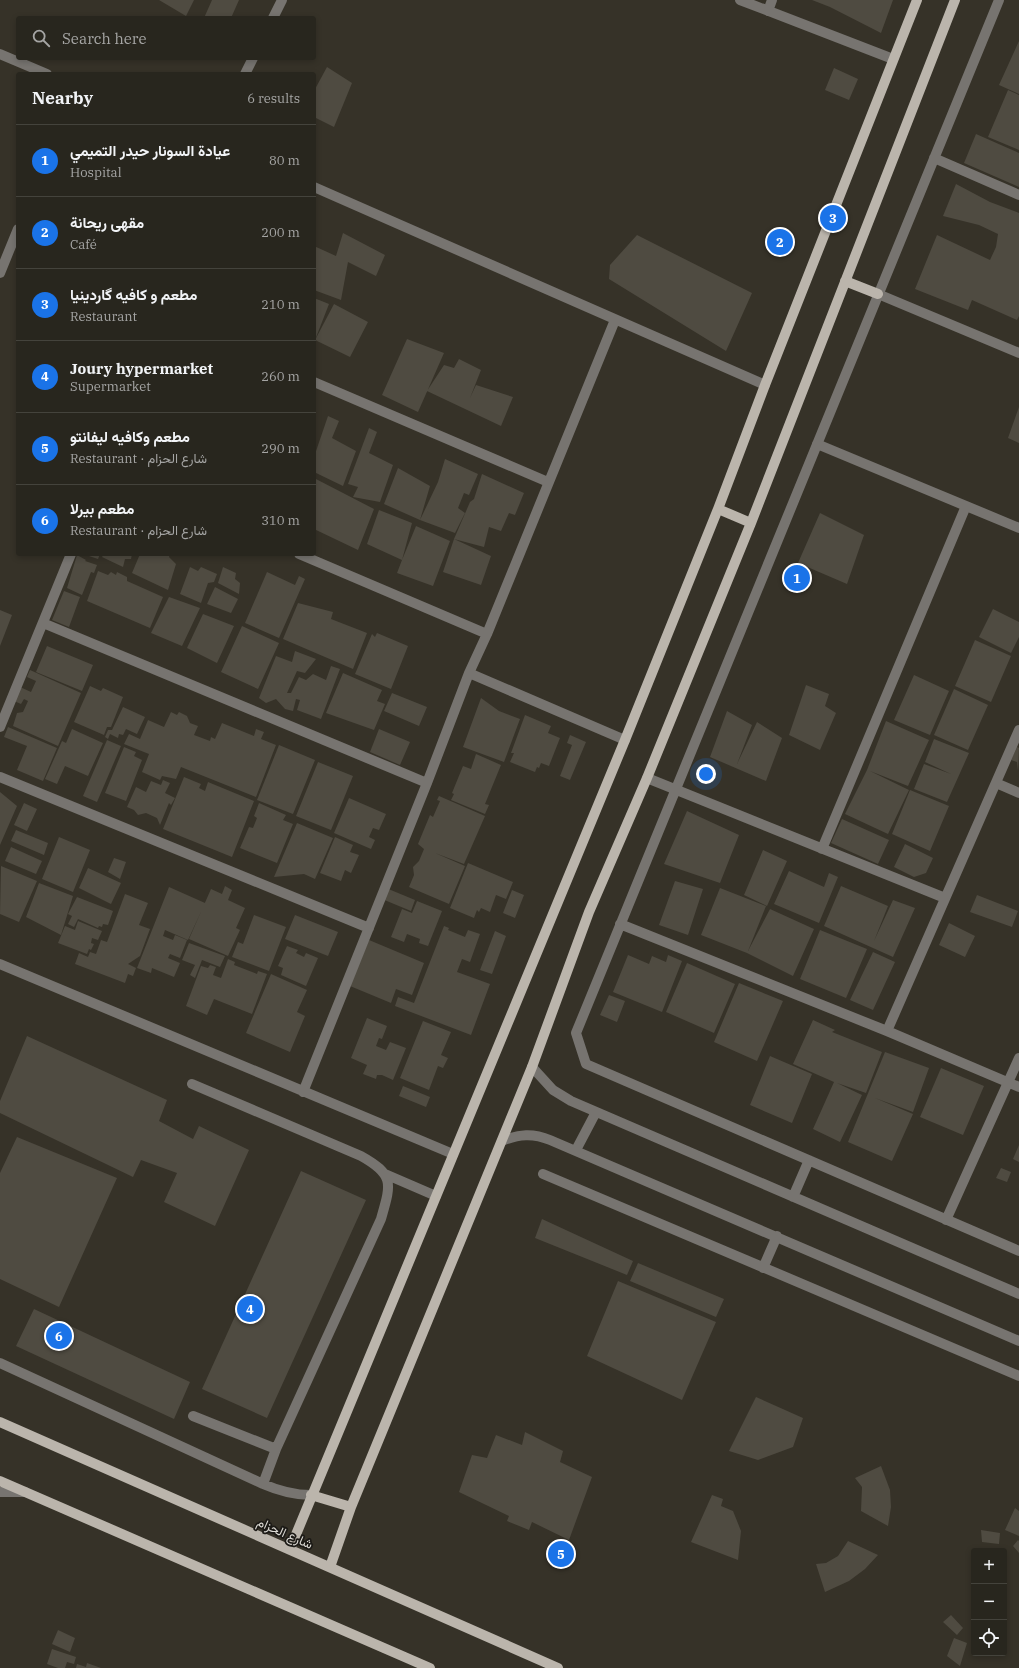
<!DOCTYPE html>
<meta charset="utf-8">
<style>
:root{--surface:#28261e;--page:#34322b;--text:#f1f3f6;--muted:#a5a5a4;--line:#44433c;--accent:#1a73e8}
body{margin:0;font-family:"IBM Plex Serif",Vazirmatn,serif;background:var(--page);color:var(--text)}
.controls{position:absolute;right:12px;bottom:12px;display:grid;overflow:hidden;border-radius:4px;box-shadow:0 2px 6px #0003}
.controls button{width:36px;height:36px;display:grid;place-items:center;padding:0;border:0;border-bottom:1px solid var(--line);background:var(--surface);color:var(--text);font:20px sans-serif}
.you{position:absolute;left:706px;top:774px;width:14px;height:14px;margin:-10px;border:3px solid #fff;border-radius:50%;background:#1a73e8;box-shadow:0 0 0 6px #1a73e833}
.badge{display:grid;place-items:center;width:26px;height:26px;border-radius:50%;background:var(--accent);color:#fff;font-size:13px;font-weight:700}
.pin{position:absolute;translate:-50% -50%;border:2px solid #fff;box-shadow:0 1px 4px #0006}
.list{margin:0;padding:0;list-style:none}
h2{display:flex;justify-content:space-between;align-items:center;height:52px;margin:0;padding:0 16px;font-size:17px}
h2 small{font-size:13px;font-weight:400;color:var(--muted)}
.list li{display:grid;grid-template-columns:26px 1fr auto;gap:12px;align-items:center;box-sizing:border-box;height:72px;padding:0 16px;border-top:1px solid var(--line)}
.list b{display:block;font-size:15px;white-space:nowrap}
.list p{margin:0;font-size:13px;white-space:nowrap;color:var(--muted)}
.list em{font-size:13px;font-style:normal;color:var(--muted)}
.icon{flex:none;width:22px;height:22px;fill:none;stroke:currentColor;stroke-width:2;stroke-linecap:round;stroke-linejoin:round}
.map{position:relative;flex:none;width:1019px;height:1668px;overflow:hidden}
.search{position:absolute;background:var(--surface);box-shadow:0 2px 6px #0003;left:16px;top:16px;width:300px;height:44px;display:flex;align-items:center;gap:10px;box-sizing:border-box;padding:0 14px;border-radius:4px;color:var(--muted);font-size:15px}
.panel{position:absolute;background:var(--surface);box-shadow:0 2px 6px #0003;left:16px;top:72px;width:300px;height:484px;border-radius:4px}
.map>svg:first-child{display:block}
</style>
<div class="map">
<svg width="1019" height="1668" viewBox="0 0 1019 1668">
<rect width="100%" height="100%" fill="#363228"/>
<path fill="#4f4b41" d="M 159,0 L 194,0 L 186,16 Z
M 212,0 L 239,0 L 231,18 L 204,18 Z
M 812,0 L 893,0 L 881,33 L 830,7 Z
M 1019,41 L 1019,94 L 999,85 Z
M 327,67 L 352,83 L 334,127 L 314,117 L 314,91 Z
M 834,68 L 858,79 L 849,100 L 825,90 Z
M 1008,90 L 1019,95 L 1019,150 L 988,137 Z
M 976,134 L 1019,153 L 1019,187 L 964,163 Z
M 956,184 L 990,202 L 1019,213 L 1019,316 L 1017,320 L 972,300 L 968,310 L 915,289 L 937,235 L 990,260 L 996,247 L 998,234 L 979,225 L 943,216 Z
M 343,233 L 385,255 L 376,276 L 348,262 L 341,300 L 314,290 L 314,246 L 336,256 Z
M 637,235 L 752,293 L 726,351 L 609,279 L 610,265 Z
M 314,298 L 329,304 L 315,340 L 334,304 L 368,322 L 350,357 L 315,340 L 314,343 Z
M 407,339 L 444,353 L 418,412 L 382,395 Z
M 459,359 L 481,370 L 470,398 L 476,385 L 513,397 L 501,426 L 427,391 L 444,365 L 454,368 Z
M 1019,407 L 1019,443 L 1008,438 Z
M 328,416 L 339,421 L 332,438 L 356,451 L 343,486 L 314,472 L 314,457 Z
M 369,428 L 377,432 L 369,453 L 393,465 L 380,502 L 353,497 L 358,487 L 348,484 Z
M 445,459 L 478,474 L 469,495 L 464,493 L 458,508 L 465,513 L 455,533 L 420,520 L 384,504 L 398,468 L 430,486 L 420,520 L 438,482 Z
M 482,474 L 524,493 L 515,515 L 509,513 L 501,531 L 489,527 L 484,547 L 454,539 L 491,556 L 481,585 L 443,572 L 454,539 L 470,502 L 474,499 Z
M 314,478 L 374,509 L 358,550 L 314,529 Z
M 379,510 L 412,523 L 402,560 L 416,526 L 450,541 L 433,586 L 397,573 L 402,560 L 367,544 Z
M 820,513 L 864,535 L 847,584 L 798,563 Z
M 83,554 L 100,554 L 98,559 Z
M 104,554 L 132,554 L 131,559 L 125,559 L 123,567 L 102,557 Z
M 140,554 L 170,554 L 169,557 L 176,564 L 168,590 L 132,573 Z
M 77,555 L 86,560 L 85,561 L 97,565 L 94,573 L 91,572 L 82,595 L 67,588 Z
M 190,567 L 198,571 L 201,567 L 217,574 L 214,582 L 208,583 L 201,603 L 180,594 Z
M 223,567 L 236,573 L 235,579 L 240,583 L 239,594 L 218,583 Z
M 98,571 L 108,575 L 111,572 L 116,575 L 117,572 L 127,577 L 127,581 L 163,597 L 150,628 L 87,601 Z
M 267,572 L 295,585 L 299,576 L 305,579 L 279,638 L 245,623 Z
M 215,587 L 238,599 L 231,613 L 207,604 Z
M 64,591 L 80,597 L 69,627 L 52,620 Z
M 169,597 L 200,608 L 182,646 L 151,633 Z
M 298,603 L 333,612 L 331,619 L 367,633 L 353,669 L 283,639 Z
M 993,609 L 1019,622 L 1019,637 L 1011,653 L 979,637 Z
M 0,610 L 12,615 L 0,646 Z
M 203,614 L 234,626 L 217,663 L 187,648 Z
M 242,626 L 279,643 L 258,689 L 221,672 Z
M 377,633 L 408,646 L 391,689 L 355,674 L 372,634 L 375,637 Z
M 975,640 L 1011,656 L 991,702 L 955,686 Z
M 47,646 L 93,665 L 82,691 L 36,672 Z
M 295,651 L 316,659 L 305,673 L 297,671 L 287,693 L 291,693 L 299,677 L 306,680 L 313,674 L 326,680 L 331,666 L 340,669 L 321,719 L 297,710 L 300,700 L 296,699 L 293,711 L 285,709 L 276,699 L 266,703 L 259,698 L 276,656 L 292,662 Z
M 30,670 L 81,693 L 58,746 L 13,726 L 17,713 L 23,712 L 28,701 L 24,699 L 21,704 L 14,701 L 20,687 L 31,692 L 36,681 L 27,677 Z
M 343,673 L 382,690 L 377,701 L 385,704 L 374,730 L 326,713 Z
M 914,675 L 949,691 L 930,735 L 894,720 Z
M 806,685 L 829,694 L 825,706 L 836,713 L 820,750 L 789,735 Z
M 90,686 L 101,691 L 103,688 L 123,697 L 111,727 L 107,727 L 104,735 L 74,722 Z
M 954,689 L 988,705 L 968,750 L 934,735 Z
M 392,693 L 427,707 L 419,726 L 384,711 Z
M 481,698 L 499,711 L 520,719 L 504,762 L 463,747 Z
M 123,707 L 145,717 L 137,734 L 126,729 L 123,735 L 119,734 L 118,738 L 110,734 L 108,739 L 105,737 L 108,730 L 112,730 Z
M 727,711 L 752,725 L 737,764 L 757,722 L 782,738 L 766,781 L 710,757 Z
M 171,712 L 177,715 L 179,712 L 187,716 L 190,723 L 198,726 L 194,735 L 210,741 L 211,737 L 215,739 L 222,723 L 254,736 L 256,729 L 264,732 L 261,739 L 276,745 L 256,797 L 181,767 L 176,779 L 162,776 L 160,780 L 142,772 L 149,754 L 124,744 L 129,734 L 140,739 L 148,720 L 164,727 Z
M 525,715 L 551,726 L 548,733 L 560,738 L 549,766 L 541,763 L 539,768 L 537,767 L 535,772 L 510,762 L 514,753 L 511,753 Z
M 886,721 L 929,740 L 908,786 L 870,771 L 909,790 L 888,834 L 845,814 L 867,770 Z
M 8,727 L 57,748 L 43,781 L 17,770 L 27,746 L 4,737 Z
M 72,729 L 103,743 L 88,776 L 65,766 L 57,784 L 45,779 L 62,741 L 66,743 Z
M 379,729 L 410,742 L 400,765 L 370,752 Z
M 570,735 L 586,742 L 570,780 L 560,776 L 572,745 L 567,743 Z
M 934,739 L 969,753 L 947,802 L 914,789 L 924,764 L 951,774 L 925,762 Z
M 107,740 L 121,746 L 97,802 L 83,796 Z
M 279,745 L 315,760 L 293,814 L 257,800 Z
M 124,747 L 136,752 L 134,756 L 142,760 L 126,801 L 105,793 Z
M 1017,747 L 1019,748 L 1018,771 L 1017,762 L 1011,760 Z
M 476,754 L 501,765 L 485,804 L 489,805 L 485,814 L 451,800 L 454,794 L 452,793 L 463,766 L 471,769 Z
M 318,762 L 353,776 L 331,830 L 296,816 Z
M 184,777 L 201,784 L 199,788 L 205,791 L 208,782 L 254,801 L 232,857 L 163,829 Z
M 163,780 L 170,783 L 165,793 L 175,798 L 171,805 L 169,803 L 160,825 L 157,818 L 146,813 L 138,815 L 134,810 L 127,807 L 136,787 L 146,792 L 151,781 L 161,785 Z
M 910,790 L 949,806 L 930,851 L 892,834 Z
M 0,792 L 17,806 L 0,845 Z
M 439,796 L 485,816 L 464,864 L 435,853 L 465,866 L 449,904 L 409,887 L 414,875 L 413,867 L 419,861 L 424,849 L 418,844 L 430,815 L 433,817 L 440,801 L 437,800 Z
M 349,798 L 386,814 L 379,830 L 373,828 L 369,837 L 375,840 L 371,849 L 334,833 Z
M 24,803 L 37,809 L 27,831 L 14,825 Z
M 259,803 L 286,815 L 283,820 L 293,824 L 277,863 L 240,848 L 249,827 L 253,828 L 257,818 L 254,816 Z
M 687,811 L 739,835 L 720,883 L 664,864 Z
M 842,819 L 889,840 L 878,864 L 831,843 Z
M 297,823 L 333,838 L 315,879 L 304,874 L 274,877 Z
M 16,830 L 48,843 L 44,855 L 11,841 Z
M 59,837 L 90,850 L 73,892 L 42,879 Z
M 335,837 L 353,845 L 350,852 L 359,855 L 351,873 L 345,870 L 341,881 L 320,873 Z
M 905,844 L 933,858 L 926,873 L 914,877 L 894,867 Z
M 11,847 L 42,861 L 36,874 L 5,861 Z
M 763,850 L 787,861 L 767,906 L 744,895 Z
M 114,858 L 126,862 L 120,879 L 108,872 Z
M 468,863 L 513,882 L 506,899 L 496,895 L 490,912 L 481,908 L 479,912 L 477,910 L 474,918 L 450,908 Z
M 1,866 L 37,881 L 19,922 L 0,914 Z
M 88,868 L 121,883 L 111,904 L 79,888 Z
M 789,871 L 824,887 L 829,873 L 838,877 L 819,923 L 774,904 Z
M 675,881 L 703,889 L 688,935 L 659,925 Z
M 39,883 L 73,896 L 61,935 L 26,917 Z
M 225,886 L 232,890 L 228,900 L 245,908 L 236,928 L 240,930 L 228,956 L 189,939 L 211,889 L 222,894 Z
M 841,886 L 888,906 L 874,941 L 893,900 L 915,908 L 893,957 L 824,926 Z
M 169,887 L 205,903 L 188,940 L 165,930 L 163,936 L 173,940 L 175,935 L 187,940 L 180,958 L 170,954 L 168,958 L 180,963 L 174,977 L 152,968 L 151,973 L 137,968 Z
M 386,888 L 415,900 L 411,911 L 382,899 Z
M 720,888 L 766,906 L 748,951 L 770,909 L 814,929 L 793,976 L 747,953 L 701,935 Z
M 512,890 L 524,895 L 515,918 L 503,913 Z
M 125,894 L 148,903 L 139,925 L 150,929 L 140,956 L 128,964 L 136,968 L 133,976 L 128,974 L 125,983 L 75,964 L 79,953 L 88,957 L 90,952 L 96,954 L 101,940 L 107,942 Z
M 977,895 L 1018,911 L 1012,927 L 970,912 Z
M 77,897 L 113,911 L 108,925 L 103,924 L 102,927 L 99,926 L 98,928 L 78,919 L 74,927 L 68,924 L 72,916 L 68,914 Z
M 417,901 L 442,911 L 428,946 L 419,943 L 420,939 L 407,934 L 404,942 L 391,937 L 402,909 L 412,913 Z
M 254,915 L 286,927 L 269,971 L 232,957 L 238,942 L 243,944 Z
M 295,915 L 338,932 L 328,956 L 285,939 Z
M 78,921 L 102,931 L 98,940 L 92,938 L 91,943 L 94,944 L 91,950 L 89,949 L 87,954 L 58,943 L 65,926 L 75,930 Z
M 949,923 L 975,936 L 965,957 L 939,945 Z
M 444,926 L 449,928 L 448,930 L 465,937 L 468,930 L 480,934 L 470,962 L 462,959 L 457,972 L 490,984 L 471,1035 L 395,1006 L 398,997 L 414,1003 Z
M 820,930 L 867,949 L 846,998 L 800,979 Z
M 495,931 L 506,936 L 492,974 L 480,970 Z
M 369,940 L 424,963 L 412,995 L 396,989 L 391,1003 L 350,986 Z
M 189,943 L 225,956 L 220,967 L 202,960 L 195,978 L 190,975 L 195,965 L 182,960 Z
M 287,946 L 298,950 L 296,953 L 304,957 L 306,953 L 318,958 L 306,986 L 281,975 L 283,968 L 278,966 Z
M 873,952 L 895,962 L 873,1010 L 850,1000 Z
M 628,955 L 649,964 L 652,956 L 666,962 L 668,955 L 682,961 L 662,1012 L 613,992 Z
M 228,959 L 235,962 L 234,965 L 257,974 L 258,971 L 267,974 L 252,1014 L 214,999 L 207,1015 L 186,1006 L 201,966 L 208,968 L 210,965 L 216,967 L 213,975 L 221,978 Z
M 687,963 L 735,984 L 714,1033 L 666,1012 Z
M 271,974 L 307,990 L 297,1012 L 305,1016 L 290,1052 L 246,1033 Z
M 739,983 L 783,1001 L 757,1061 L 714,1042 Z
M 609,995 L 625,1001 L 617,1022 L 600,1015 Z
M 367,1018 L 387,1026 L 382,1039 L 379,1038 L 376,1046 L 386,1050 L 390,1042 L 406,1048 L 393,1080 L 382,1075 L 377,1075 L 376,1079 L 363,1074 L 367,1065 L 351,1058 Z
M 813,1020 L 835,1030 L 832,1032 L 882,1052 L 866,1093 L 837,1083 L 862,1095 L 840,1142 L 813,1129 L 834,1082 L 793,1064 Z
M 423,1021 L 451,1032 L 441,1055 L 448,1058 L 443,1068 L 438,1066 L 429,1090 L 400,1078 Z
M 27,1036 L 167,1100 L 159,1121 L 193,1139 L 199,1126 L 249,1150 L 215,1226 L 164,1202 L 177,1173 L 141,1160 L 133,1177 L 0,1113 L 0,1101 Z
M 885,1052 L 929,1068 L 913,1112 L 875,1098 L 913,1114 L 892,1161 L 848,1142 Z
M 770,1056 L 812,1074 L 792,1123 L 750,1105 Z
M 941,1068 L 984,1086 L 963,1135 L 920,1117 Z
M 403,1086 L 430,1097 L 426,1107 L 399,1096 Z
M 17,1137 L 117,1178 L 59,1307 L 0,1279 L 0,1173 Z
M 1019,1145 L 1019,1162 L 1013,1159 Z
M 1001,1168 L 1011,1172 L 1007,1182 L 996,1178 Z
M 301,1171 L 366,1200 L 267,1418 L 202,1389 Z
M 542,1219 L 633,1261 L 627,1275 L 535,1238 Z
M 638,1263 L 724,1299 L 716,1317 L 630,1281 Z
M 618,1281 L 716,1322 L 682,1400 L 587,1356 Z
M 34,1309 L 190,1382 L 174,1419 L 16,1346 Z
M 756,1397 L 803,1418 L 793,1447 L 758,1460 L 729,1451 Z
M 525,1432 L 563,1451 L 560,1462 L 592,1477 L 569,1540 L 532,1522 L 529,1530 L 507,1521 L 509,1516 L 459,1492 L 472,1455 L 487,1458 L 496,1435 L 522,1445 Z
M 881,1466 L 890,1490 L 891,1507 L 888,1526 L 861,1511 L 862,1487 L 855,1478 Z
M 712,1495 L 723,1499 L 721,1506 L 733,1511 L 741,1531 L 738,1560 L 691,1542 Z
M 1015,1508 L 1019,1511 L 1019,1536 L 1005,1530 Z
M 981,1530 L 1000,1533 L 999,1544 L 982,1542 Z
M 1018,1540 L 1019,1541 L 1019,1553 L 1013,1546 Z
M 848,1541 L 878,1555 L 865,1569 L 849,1581 L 825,1592 L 816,1564 L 826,1563 L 838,1556 Z
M 951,1615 L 963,1628 L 957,1635 L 943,1622 Z
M 58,1630 L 75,1638 L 70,1652 L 52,1644 Z
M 954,1638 L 967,1643 L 960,1666 L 947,1656 Z
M 52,1649 L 76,1657 L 74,1664 L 67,1662 L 65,1668 L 58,1668 L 47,1664 Z
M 87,1663 L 101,1668 L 76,1668 L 77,1664 L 86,1667 Z"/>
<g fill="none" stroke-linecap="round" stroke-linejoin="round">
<path stroke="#777470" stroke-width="10" d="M 740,0 L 893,59
M 999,0 L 576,1033 L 586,1064 L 1019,1251
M 768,11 L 772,0
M 273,18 L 282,0
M 0,54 L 47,74
M 245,74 L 253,58
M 934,158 L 1019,195
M 314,187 L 765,385
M 0,273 L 18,229
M 878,294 L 1019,353
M 314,382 L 548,482
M 817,444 L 1019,528
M 299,554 L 487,634
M 43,623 L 427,783
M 469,673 L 625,740
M 0,727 L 71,554
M 0,777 L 369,928
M 647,778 L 945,898
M 996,783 L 1019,793
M 822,849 L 966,506
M 620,924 L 887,1031 L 1019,1087
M 0,964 L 453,1154
M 887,1031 L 1019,730
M 532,1067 L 553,1090 L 571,1101 L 1019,1294
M 192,1084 L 361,1156 C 395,1175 391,1184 381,1219 L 276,1449 L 263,1484 C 279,1491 293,1495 311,1495
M 303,1092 L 427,783 L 469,673 L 487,634 L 615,320
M 502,1141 C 519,1134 533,1133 550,1140 L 1019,1341
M 576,1150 L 596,1112
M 385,1174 L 436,1196
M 543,1174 L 1019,1376
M 793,1197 L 809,1160
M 946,1220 L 1019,1058
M 763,1268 L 777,1236
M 0,1363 L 263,1484
M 193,1416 L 276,1449
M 0,1492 L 25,1492"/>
<path stroke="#bbb5ac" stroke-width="10" d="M 845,281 L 878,294
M 718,509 L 751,523
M 0,1422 L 558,1668
M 0,1481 L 430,1668
M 311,1495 L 351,1507
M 290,1549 L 625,740 L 718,509 L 765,385 L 917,0
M 330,1567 L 351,1507 L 532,1067 L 589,912 L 647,778 L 751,523 L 955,0"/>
</g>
<g text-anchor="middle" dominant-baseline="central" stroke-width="3.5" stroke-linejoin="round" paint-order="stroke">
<g font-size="13" fill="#dcdad4" stroke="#1c1a16">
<text transform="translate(285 1533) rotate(24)">شارع الحزام</text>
</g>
</g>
</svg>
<div class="controls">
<button>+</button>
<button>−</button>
<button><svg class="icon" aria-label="locate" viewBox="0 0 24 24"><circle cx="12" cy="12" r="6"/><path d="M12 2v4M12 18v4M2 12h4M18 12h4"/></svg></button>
</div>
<div class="you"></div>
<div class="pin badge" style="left:797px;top:578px">1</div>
<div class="pin badge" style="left:780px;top:242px">2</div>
<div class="pin badge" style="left:833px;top:218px">3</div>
<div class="pin badge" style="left:250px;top:1309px">4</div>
<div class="pin badge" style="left:561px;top:1554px">5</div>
<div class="pin badge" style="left:59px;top:1336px">6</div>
<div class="search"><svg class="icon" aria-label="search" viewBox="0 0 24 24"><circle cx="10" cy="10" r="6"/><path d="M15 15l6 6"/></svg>Search here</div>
<section class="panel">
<h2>Nearby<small>6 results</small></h2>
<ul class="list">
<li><span class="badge">1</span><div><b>عيادة السونار حيدر التميمي</b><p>Hospital</p></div><em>80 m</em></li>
<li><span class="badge">2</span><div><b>مقهى ريحانة</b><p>Café</p></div><em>200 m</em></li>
<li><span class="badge">3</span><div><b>مطعم و كافيه گاردينيا</b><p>Restaurant</p></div><em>210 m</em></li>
<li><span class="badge">4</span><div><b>Joury hypermarket</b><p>Supermarket</p></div><em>260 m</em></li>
<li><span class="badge">5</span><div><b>مطعم وكافيه ليفانتو</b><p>Restaurant · شارع الحزام</p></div><em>290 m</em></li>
<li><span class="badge">6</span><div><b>مطعم بيرلا</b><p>Restaurant · شارع الحزام</p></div><em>310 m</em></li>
</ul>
</section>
</div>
